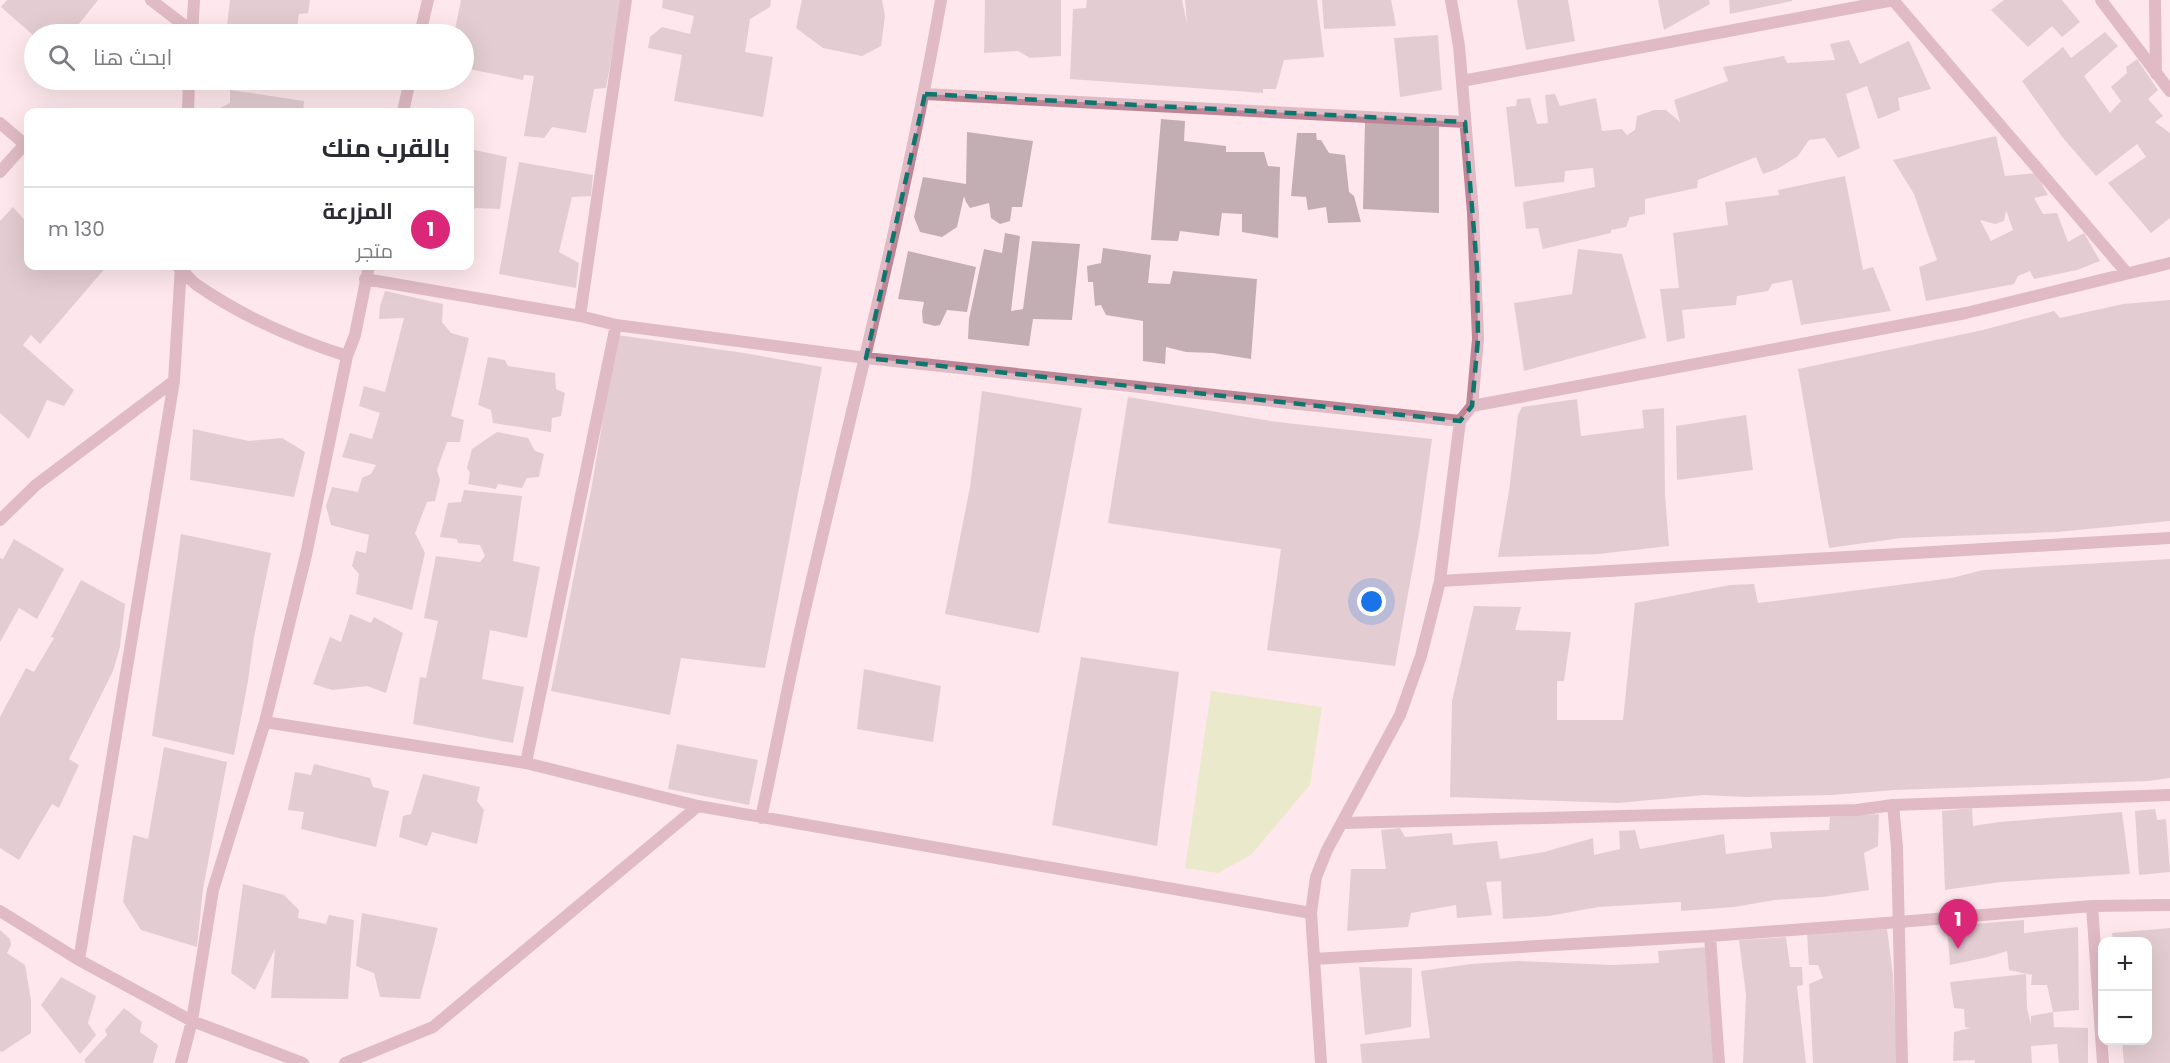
<!DOCTYPE html>
<html lang="ar">
<meta charset="utf-8">
<style>
:root{--surface:#fff;--page:#f2f2f3;--text:#2b2b33;--muted:#7c7c81;--line:#e1e1e2;--accent:#db2777}
body{margin:0;font-family:Poppins,Cairo,sans-serif;background:var(--page);color:var(--text);direction:rtl}
.controls{position:absolute;right:18px;bottom:18px;display:grid;overflow:hidden;border-radius:12px;box-shadow:0 6px 24px #0002}
.controls button{width:54px;height:54px;display:grid;place-items:center;padding:0;border:0;border-bottom:2px solid var(--line);background:var(--surface);color:var(--text);font:30px sans-serif}
.you{position:absolute;left:1372px;top:602px;width:21px;height:21px;margin:-15px;border:4px solid #fff;border-radius:50%;background:#1a73e8;box-shadow:0 0 0 9px #1a73e833}
.badge{display:grid;place-items:center;width:39px;height:39px;border-radius:50%;background:var(--accent);color:#fff;font-size:20px;font-weight:700}
.pin{position:absolute;translate:-50% -50px;filter:drop-shadow(0 2px 3px #0008)}
.pin::after{content:'';position:absolute;top:32px;width:21px;height:18px;background:inherit;clip-path:polygon(0 0,100% 0,50% 100%)}
.list{margin:0;padding:0;list-style:none}
h2{display:flex;justify-content:space-between;align-items:center;height:78px;margin:0;padding:0 24px;font-size:26px}
h2 small{font-size:20px;font-weight:400;color:var(--muted)}
.list li{display:grid;grid-template-columns:39px 1fr auto;gap:18px;align-items:center;box-sizing:border-box;height:84px;padding:0 24px;border-top:2px solid var(--line)}
.list b{display:block;font-size:22px;white-space:nowrap}
.list p{margin:0;font-size:20px;white-space:nowrap;color:var(--muted)}
.list em{font-size:20px;font-style:normal;color:var(--muted)}
.icon{flex:none;width:33px;height:33px;fill:none;stroke:currentColor;stroke-width:2;stroke-linecap:round;stroke-linejoin:round}
.map{position:relative;flex:none;width:2170px;height:1063px;overflow:hidden;direction:ltr}
.search{position:absolute;background:var(--surface);box-shadow:0 6px 24px #0002;left:24px;top:24px;width:450px;height:66px;display:flex;align-items:center;gap:15px;box-sizing:border-box;padding:0 21px;border-radius:33px;color:var(--muted);font-size:22px}
.panel{position:absolute;background:var(--surface);box-shadow:0 6px 24px #0002;left:24px;top:108px;width:450px;height:162px;border-radius:12px;direction:rtl}
.map>svg:first-child{display:block}
</style>
<div class="map">
<svg width="2170" height="1063" viewBox="0 0 2170 1063">
<rect width="100%" height="100%" fill="#fee8ed"/>
<path fill="#d5eca3" d="M 1211,691 L 1322,707 L 1310,785 L 1251,855 L 1218,873 L 1185,868 Z"/>
<path fill="#c3aeb3" fill-rule="evenodd" d="M 7,0 L 98,0 L 71,34 L 34,36 L 1,7 Z
M 230,0 L 310,0 L 308,13 L 299,14 L 296,34 L 274,34 L 227,26 Z
M 461,0 L 622,0 L 606,88 L 594,89 L 586,133 L 552,127 L 544,138 L 524,136 L 534,76 L 524,75 L 523,80 L 464,68 L 464,34 L 454,34 Z
M 663,0 L 771,0 L 770,7 L 750,19 L 745,52 L 773,57 L 763,117 L 674,101 L 682,55 L 648,48 L 650,37 L 662,27 L 690,34 L 694,16 L 662,8 Z
M 802,0 L 882,0 L 885,16 L 881,46 L 862,56 L 823,48 L 796,28 Z
M 985,0 L 1061,0 L 1061,56 L 1030,58 L 1018,51 L 984,53 Z
M 1087,0 L 1182,0 L 1187,24 L 1185,0 L 1317,0 L 1324,57 L 1284,60 L 1276,89 L 1263,89 L 1263,93 L 1070,79 L 1073,9 L 1086,8 Z
M 1322,0 L 1391,0 L 1396,26 L 1324,29 Z
M 1517,0 L 1568,0 L 1575,41 L 1526,50 Z
M 1658,0 L 1709,0 L 1710,4 L 1664,30 Z
M 1729,0 L 1792,0 L 1792,1 L 1730,14 Z
M 2004,0 L 2062,0 L 2080,22 L 2062,37 L 2052,26 L 2028,47 L 1991,10 Z
M 2105,32 L 2118,46 L 2084,76 L 2110,113 L 2121,101 L 2111,87 L 2127,73 L 2126,67 L 2137,59 L 2158,90 L 2148,99 L 2163,116 L 2155,122 L 2170,133 L 2170,218 L 2151,233 L 2108,183 L 2146,157 L 2137,144 L 2096,176 L 2063,138 L 2022,81 L 2063,47 L 2071,58 Z
M 1438,35 L 1442,90 L 1400,97 L 1394,38 Z
M 1849,40 L 1860,64 L 1909,41 L 1931,89 L 1898,98 L 1900,110 L 1878,119 L 1867,86 L 1846,94 L 1860,148 L 1838,158 L 1825,138 L 1809,140 L 1798,156 L 1777,169 L 1763,174 L 1756,157 L 1698,180 L 1697,188 L 1645,199 L 1645,214 L 1630,217 L 1626,227 L 1611,230 L 1611,233 L 1543,249 L 1538,228 L 1526,229 L 1523,202 L 1595,187 L 1593,168 L 1565,171 L 1564,182 L 1515,187 L 1506,107 L 1516,106 L 1517,99 L 1530,98 L 1537,124 L 1548,123 L 1545,95 L 1555,94 L 1560,106 L 1596,98 L 1602,131 L 1622,129 L 1627,135 L 1635,130 L 1637,116 L 1654,110 L 1666,110 L 1680,122 L 1674,100 L 1728,81 L 1723,67 L 1784,56 L 1787,63 L 1835,60 L 1830,44 Z
M 230,90 L 304,101 L 303,112 L 220,112 L 220,108 L 230,103 Z
M 1161,119 L 1185,121 L 1184,141 L 1226,146 L 1226,152 L 1264,152 L 1268,166 L 1280,167 L 1278,238 L 1242,232 L 1242,214 L 1222,213 L 1219,236 L 1180,231 L 1178,241 L 1151,240 Z
M 1365,121 L 1439,127 L 1439,213 L 1363,209 Z
M 967,132 L 1033,141 L 1022,207 L 1012,207 L 1010,221 L 1000,224 L 991,218 L 989,203 L 970,208 L 966,202 L 964,196 L 957,227 L 942,237 L 920,232 L 914,217 L 923,177 L 966,184 Z
M 1297,133 L 1316,133 L 1317,140 L 1321,140 L 1329,153 L 1345,155 L 1349,192 L 1354,196 L 1361,222 L 1328,223 L 1326,207 L 1308,210 L 1306,197 L 1291,196 Z
M 1996,136 L 2005,176 L 2036,173 L 2048,195 L 2034,198 L 2043,214 L 2057,213 L 2068,242 L 2084,233 L 2100,261 L 2077,270 L 2034,279 L 2030,271 L 2018,276 L 2014,284 L 1926,301 L 1919,267 L 1937,260 L 1914,194 L 1893,160 ZM 2006,210 L 2013,230 L 1991,241 L 1980,220 L 1995,224 L 2004,221 Z
M 470,149 L 507,157 L 500,209 L 475,208 L 470,217 Z
M 519,162 L 593,175 L 591,196 L 572,197 L 559,252 L 579,263 L 576,288 L 499,274 Z
M 1845,176 L 1863,270 L 1873,267 L 1891,311 L 1801,325 L 1792,280 L 1772,284 L 1768,291 L 1737,296 L 1736,305 L 1682,310 L 1685,338 L 1667,342 L 1660,289 L 1679,288 L 1673,233 L 1728,225 L 1725,202 L 1779,195 L 1778,190 Z
M 13,207 L 28,224 L 28,266 L 107,266 L 40,344 L 31,335 L 23,345 L 74,390 L 64,406 L 47,400 L 29,439 L 0,413 L 0,221 Z
M 1005,233 L 1020,236 L 1011,311 L 1023,309 L 1032,241 L 1080,244 L 1072,320 L 1033,319 L 1029,346 L 968,339 L 969,319 L 984,249 L 1002,253 Z
M 1103,248 L 1151,255 L 1148,283 L 1170,284 L 1173,271 L 1257,279 L 1251,359 L 1213,353 L 1186,352 L 1166,347 L 1165,364 L 1143,361 L 1143,321 L 1106,315 L 1101,305 L 1095,306 L 1093,282 L 1088,282 L 1087,266 L 1101,263 Z
M 1578,249 L 1622,254 L 1646,338 L 1524,371 L 1514,303 L 1572,294 Z
M 908,251 L 976,267 L 967,312 L 947,310 L 940,325 L 935,326 L 923,323 L 922,312 L 924,302 L 898,299 Z
M 385,291 L 443,304 L 442,322 L 451,333 L 469,338 L 451,416 L 464,420 L 460,442 L 447,442 L 437,470 L 440,480 L 435,501 L 427,502 L 415,533 L 425,553 L 412,610 L 356,594 L 359,574 L 352,566 L 356,551 L 366,553 L 369,535 L 331,525 L 326,506 L 332,487 L 358,492 L 362,478 L 371,474 L 376,465 L 342,457 L 350,433 L 372,439 L 380,413 L 359,406 L 364,386 L 385,392 L 404,318 L 379,319 L 380,306 Z
M 2170,300 L 2170,521 L 2057,532 L 1901,538 L 1829,548 L 1798,369 L 1983,330 L 2054,311 L 2060,318 L 2123,304 Z
M 617,335 L 744,353 L 822,367 L 765,668 L 681,658 L 670,715 L 551,691 L 591,490 Z
M 488,357 L 505,360 L 508,366 L 555,373 L 556,389 L 565,393 L 561,416 L 552,418 L 551,432 L 493,423 L 491,410 L 478,405 Z
M 982,391 L 1082,408 L 1039,633 L 945,614 L 970,487 Z
M 1128,397 L 1277,422 L 1432,439 L 1419,533 L 1395,666 L 1267,650 L 1281,549 L 1108,523 Z
M 1577,399 L 1581,436 L 1644,428 L 1642,410 L 1664,408 L 1665,495 L 1669,546 L 1599,554 L 1498,557 L 1509,491 L 1518,415 L 1522,407 Z
M 1746,415 L 1753,470 L 1677,480 L 1676,426 Z
M 193,429 L 249,441 L 282,438 L 305,452 L 294,497 L 190,480 Z
M 497,432 L 528,438 L 535,451 L 544,454 L 539,477 L 527,478 L 522,488 L 498,484 L 496,489 L 468,484 L 470,473 L 467,468 L 472,449 Z
M 464,490 L 522,496 L 513,561 L 540,567 L 527,638 L 490,630 L 482,679 L 524,687 L 513,743 L 413,724 L 420,677 L 426,678 L 438,621 L 424,618 L 436,556 L 480,562 L 485,556 L 480,545 L 458,543 L 457,539 L 440,537 L 448,503 L 461,502 Z
M 181,534 L 271,553 L 254,637 L 248,681 L 234,755 L 152,736 Z
M 14,539 L 64,569 L 37,619 L 19,608 L 0,642 L 0,558 L 3,559 Z
M 2170,559 L 2170,778 L 2148,781 L 1895,790 L 1832,795 L 1745,797 L 1704,795 L 1618,803 L 1450,797 L 1452,701 L 1474,606 L 1521,607 L 1515,630 L 1571,632 L 1564,681 L 1557,681 L 1557,720 L 1623,720 L 1635,603 L 1730,585 L 1754,584 L 1758,603 L 1952,578 L 1983,570 Z
M 81,580 L 125,604 L 120,647 L 113,671 L 69,759 L 79,765 L 59,808 L 52,804 L 19,860 L 0,848 L 0,717 L 26,668 L 34,672 L 54,638 L 51,637 Z
M 350,614 L 371,623 L 374,617 L 403,633 L 386,693 L 367,686 L 332,690 L 313,684 L 330,637 L 341,642 Z
M 1081,657 L 1179,672 L 1157,846 L 1052,825 Z
M 864,669 L 941,686 L 933,742 L 857,729 Z
M 677,744 L 758,760 L 749,805 L 668,789 Z
M 164,747 L 227,762 L 203,889 L 197,947 L 141,930 L 123,902 L 133,835 L 148,839 Z
M 314,764 L 370,778 L 373,787 L 389,791 L 376,847 L 301,829 L 304,812 L 288,810 L 295,772 L 311,775 Z
M 423,774 L 480,787 L 477,801 L 484,810 L 477,844 L 432,832 L 427,846 L 399,837 L 403,816 L 411,814 Z
M 1972,808 L 1973,826 L 1999,822 L 2122,812 L 2130,874 L 2001,882 L 1945,890 L 1942,811 Z
M 2155,809 L 2157,820 L 2166,819 L 2170,872 L 2139,875 L 2135,811 Z
M 1879,814 L 1878,846 L 1864,853 L 1869,890 L 1823,897 L 1775,900 L 1734,907 L 1681,911 L 1681,902 L 1598,907 L 1549,916 L 1503,919 L 1501,881 L 1486,882 L 1492,915 L 1457,918 L 1456,905 L 1411,913 L 1408,927 L 1347,931 L 1351,869 L 1386,869 L 1381,830 L 1400,828 L 1405,837 L 1452,833 L 1453,845 L 1497,841 L 1500,859 L 1544,852 L 1593,838 L 1594,855 L 1620,849 L 1619,831 L 1635,830 L 1640,849 L 1724,834 L 1726,854 L 1772,848 L 1770,832 L 1829,830 L 1830,817 Z
M 243,884 L 284,895 L 299,910 L 298,918 L 326,924 L 329,915 L 354,920 L 348,999 L 271,998 L 275,949 L 255,990 L 231,973 Z
M 362,913 L 438,928 L 420,999 L 380,997 L 374,973 L 356,966 Z
M 2024,920 L 2024,933 L 2078,927 L 2079,1010 L 2053,1012 L 2054,1027 L 2088,1028 L 2088,1063 L 2059,1063 L 2057,1044 L 2031,1046 L 2032,1063 L 1975,1063 L 1975,1060 L 1953,1061 L 1954,1032 L 1970,1028 L 1965,1027 L 1964,1009 L 1954,1008 L 1950,982 L 2026,974 L 2027,1008 L 2031,1025 L 2031,1016 L 2053,1012 L 2047,985 L 2031,985 L 2032,975 L 2009,970 L 2007,951 L 1988,957 L 1950,965 L 1947,926 Z
M 2170,928 L 2170,1063 L 2124,1063 L 2122,1041 L 2148,1041 L 2148,942 L 2113,942 L 2112,933 Z
M 1887,929 L 1893,975 L 1897,1063 L 1813,1063 L 1809,984 L 1823,978 L 1818,965 L 1809,965 L 1807,933 Z
M 0,930 L 10,939 L 11,945 L 7,953 L 25,965 L 31,1000 L 31,1033 L 2,1052 L 0,1051 Z
M 1786,937 L 1790,967 L 1802,967 L 1803,985 L 1797,986 L 1806,1063 L 1743,1063 L 1746,995 L 1739,940 Z
M 1708,947 L 1715,1063 L 1362,1063 L 1360,1044 L 1430,1038 L 1421,971 L 1471,964 L 1518,961 L 1612,965 L 1659,963 L 1658,951 Z
M 1359,967 L 1412,968 L 1411,1027 L 1365,1035 Z
M 61,977 L 96,996 L 88,1023 L 96,1035 L 80,1054 L 41,1005 Z
M 124,1008 L 142,1022 L 140,1032 L 158,1045 L 153,1063 L 86,1063 L 84,1060 L 107,1035 L 105,1030 Z"/>
<g fill="none" stroke-linecap="round" stroke-linejoin="round">
<path stroke="#bd8595" stroke-width="12" d="M 1893,805 L 2170,795
M 2092,906 L 2103,1063
M 1899,922 L 2092,906 L 2170,905"/>
<path stroke="#bd8595" stroke-width="12" d="M 151,0 L 193,32
M 1893,0 L 2126,272
M 2101,0 L 2170,91
M 2155,0 L 2156,74
M 192,34 L 194,0
M 420,34 L 428,0
M 1462,81 L 1894,0
M 925,94 L 1465,122
M 188,112 L 189,80
M 403,112 L 410,80
M 0,123 L 28,147
M 0,172 L 25,144
M 177,266 C 185,272 190,280 197,285 C 243,317 294,339 347,356
M 365,279 L 580,316 L 616,325 L 866,358 L 1460,421
M 580,316 L 626,0
M 1472,406 L 1966,313 L 2170,263
M 0,520 L 36,485 L 174,381
M 1440,581 L 2170,538
M 265,722 L 526,763 L 698,806 L 1311,913
M 526,763 L 616,325
M 761,818 C 776,748 789,679 805,609 C 852,407 905,205 941,0
M 1342,823 L 1857,810 L 1893,805 L 1897,848 L 1902,1063
M 0,911 L 79,960 L 192,1021 L 303,1063
M 1710,936 L 1719,1063
M 1314,959 L 1710,936 L 1899,922
M 79,960 L 174,381 L 181,266
M 181,1063 L 192,1021 L 213,890 L 265,722 L 306,555 L 347,356 L 355,335 L 369,266
M 345,1063 L 433,1027 L 698,806
M 1321,1063 L 1311,913 L 1316,877 L 1327,850 L 1400,715 L 1421,656 L 1440,581 L 1460,421 L 1472,406 L 1478,339 L 1473,213 L 1459,46 L 1451,0"/>
</g>
<path d="M0 0H2170V1063H0ZM 925,94 L 1465,122 L 1477,268 L 1478,339 L 1472,406 L 1460,421 L 866,358 Z" fill="#fee8ed" fill-opacity=".55" fill-rule="evenodd"/>
<path fill="none" stroke="#0f766e" stroke-width="4.5" stroke-dasharray="12 8" stroke-linejoin="round" d="M 925,94 L 1465,122 L 1477,268 L 1478,339 L 1472,406 L 1460,421 L 866,358 Z"/>
</svg>
<div class="controls">
<button>+</button>
<button>−</button>
</div>
<div class="you"></div>
<div class="pin badge" style="left:1958px;top:949px">1</div>
<div class="search"><svg class="icon" aria-label="search" viewBox="0 0 24 24"><circle cx="10" cy="10" r="6"/><path d="M15 15l6 6"/></svg>ابحث هنا</div>
<section class="panel">
<h2>بالقرب منك<small></small></h2>
<ul class="list">
<li><span class="badge">1</span><div><b>المزرعة</b><p>متجر</p></div><em>130 m</em></li>
</ul>
</section>
</div>
